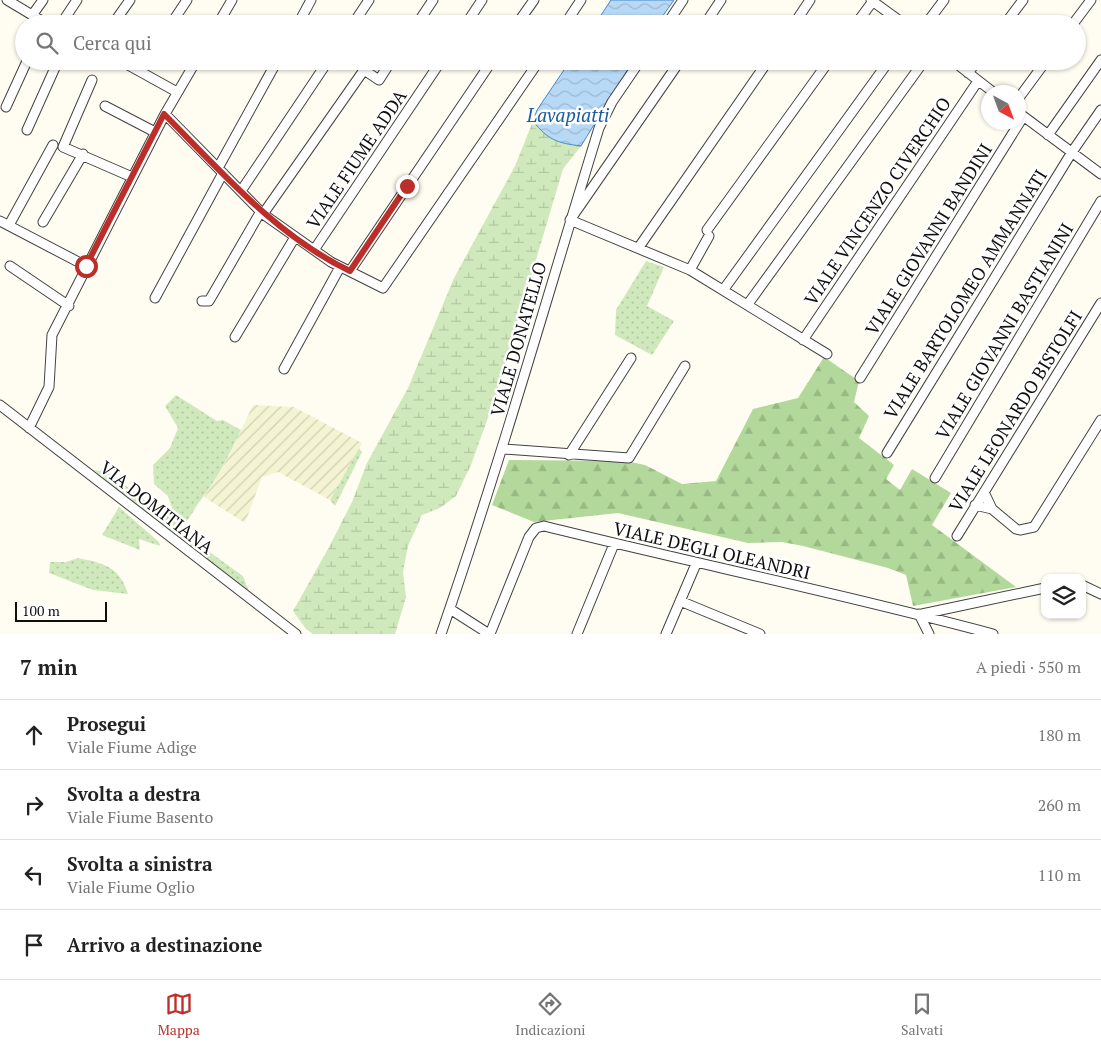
<!DOCTYPE html>
<html lang="it">
<meta charset="utf-8">
<style>
:root{--surface:#fff;--page:#f6f6f6;--text:#222;--muted:#767676;--line:#e0e0e0;--accent:#bc2e2a}
body{margin:0;font-family:"PT Serif",serif;background:var(--page);color:var(--text)}
.controls{position:absolute;right:15px;bottom:15px;display:grid;overflow:hidden;border-radius:10px;box-shadow:0 1px 4px #0004}
.controls button{width:45px;height:45px;display:grid;place-items:center;padding:0;border:0;border-bottom:1px solid var(--line);background:var(--surface);color:var(--text);font:25px sans-serif}
.compass{position:absolute;left:981px;top:85px;width:45px;height:45px;border-radius:50%;background:var(--surface);box-shadow:0 1px 4px #0004;rotate:139deg}
.scale{position:absolute;left:15px;bottom:12px;width:92px;box-sizing:border-box;padding-left:5px;border:2px solid #0f0f0f;border-top:0;font-size:14px;line-height:18px;white-space:nowrap;color:#0f0f0f;-webkit-text-stroke:4px #fff;paint-order:stroke}
.stop{position:absolute;width:15px;height:15px;margin:-11px;border:4px solid #bc2e2a;border-radius:50%;background:#fff}
.stop.end{background:#bc2e2a;border-color:#fff;box-shadow:0 1px 5px #0008}
.list{margin:0;padding:0;list-style:none}
h2{display:flex;justify-content:space-between;align-items:center;height:65px;margin:0;padding:0 20px;font-size:21px}
h2 small{font-size:16px;font-weight:400;color:var(--muted)}
.list li{display:grid;grid-template-columns:32px 1fr auto;gap:15px;align-items:center;box-sizing:border-box;height:70px;padding:0 20px;border-top:1px solid var(--line)}
.list b{display:block;font-size:19px;white-space:nowrap}
.list p{margin:0;font-size:16px;white-space:nowrap;color:var(--muted)}
.list em{font-size:16px;font-style:normal;color:var(--muted)}
.icon{flex:none;width:28px;height:28px;fill:none;stroke:currentColor;stroke-width:2;stroke-linecap:round;stroke-linejoin:round}
.map{position:relative;flex:none;width:1101px;height:634px;overflow:hidden}
.search{position:absolute;background:var(--surface);box-shadow:0 1px 4px #0004;left:15px;right:15px;top:15px;height:55px;display:flex;align-items:center;gap:12px;box-sizing:border-box;padding:0 18px;border-radius:28px;color:var(--muted);font-size:19px}
.sheet{height:345px;background:var(--surface)}
nav{display:flex;justify-content:space-around;align-items:center;box-sizing:border-box;height:70px;border-top:1px solid var(--line);background:var(--surface);font-size:14px;color:var(--muted)}
nav a{display:grid;justify-items:center;gap:2px}
nav .on{color:var(--accent)}
.map>svg:first-child{display:block}
</style>
<div class="map">
<svg width="1101" height="634" viewBox="0 0 1101 634">
<defs>
<pattern id="farmland-furrows" width="10" height="10" patternUnits="userSpaceOnUse" patternTransform="scale(1.25)"><rect width="10" height="10" fill="#f4f4d2"/><path d="M-1 1l2-2M0 10L10 0M9 11l2-2" fill="none" stroke="#d0d0b3"/></pattern>
<pattern id="grass-dots" width="8" height="8" patternUnits="userSpaceOnUse" patternTransform="scale(1.25)"><rect width="8" height="8" fill="#d0e9bc"/><path d="M2 2h.1M6 6h.1" fill="none" stroke="#b1c7a0" stroke-width="1.8" stroke-linecap="round"/></pattern>
<pattern id="forest-firs" width="22" height="20" patternUnits="userSpaceOnUse" patternTransform="scale(1.25)"><rect width="22" height="20" fill="#b2d99b"/><path d="M5 1l3.5 6h-7zM16 11l3.5 6h-7z" fill="#98b984"/></pattern>
<pattern id="wetland-marsh" width="20" height="14" patternUnits="userSpaceOnUse" patternTransform="scale(1.25)"><rect width="20" height="14" fill="#d0e9bc"/><path d="M1 5h8M5 5V1M11 12h8M15 12V8" fill="none" stroke="#b1c7a0"/></pattern>
<pattern id="water-waves" width="16" height="10" patternUnits="userSpaceOnUse" patternTransform="scale(1.25)"><rect width="16" height="10" fill="#b8d9f5"/><path d="M0 5q4-4 8 0t8 0" fill="none" stroke="#9db9d1"/></pattern>
</defs>
<rect width="100%" height="100%" fill="#fffdf2"/>
<path fill="url(#farmland-furrows)" d="M 253,405 L 294,407 L 362,443 L 330,500 L 278,472 L 262,477 L 245,523 L 204,497 L 229,456 Z"/>
<path fill="url(#grass-dots)" d="M 646,261 L 664,267 L 647,306 L 674,321 L 652,355 L 615,335 L 616,310 Z
M 176,395 L 217,421 L 223,420 L 241,430 C 229,456 217,479 200,501 C 193,510 191,519 181,525 L 183,533 L 243,576 L 250,594 L 146,514 L 94,470 L 107,472 L 165,515 L 172,508 L 168,496 L 154,484 L 153,465 L 170,448 L 178,428 L 165,406 Z
M 359,448 L 362,452 L 335,506 L 330,500 Z
M 119,507 L 159,542 L 160,546 L 139,539 L 140,550 L 102,535 Z
M 78,558 C 104,563 120,567 128,594 L 93,590 L 49,573 L 50,562 L 66,562 Z"/>
<path fill="url(#forest-firs)" d="M 824,357 L 859,381 L 854,402 L 869,416 L 859,438 L 894,465 L 886,479 L 900,490 L 912,469 L 951,493 L 932,525 L 1016,587 L 913,606 L 906,575 L 888,568 L 803,546 L 782,542 L 748,543 L 618,513 L 534,522 L 492,505 L 509,460 L 626,461 L 645,465 L 682,484 L 716,481 L 753,409 L 798,398 Z"/>
<path fill="url(#wetland-marsh)" d="M 533,121 C 548,140 557,143 581,146 L 563,169 L 494,401 L 471,465 L 456,496 L 440,508 L 422,515 L 408,546 L 403,572 L 406,597 L 395,634 L 313,634 L 306,629 L 293,611 L 328,549 L 352,502 L 367,463 L 408,388 L 454,278 L 515,166 Z"/>
<path fill="url(#water-waves)" stroke="#4189ca" d="M 611,0 L 674,0 L 657,24 L 595,24 Z
M 570,61 L 633,61 L 581,146 C 557,143 548,140 533,121 L 537,110 Z"/>
<g fill="none" stroke-linecap="round" stroke-linejoin="round">
<g stroke="#424242" stroke-width="11">
<path id="minor" d="M 7,0 L 47,24
M 871,0 L 904,24
M 33,14 L 43,0
M 61,24 L 77,0
M 113,24 L 130,0
M 171,24 L 187,0
M 218,24 L 232,0
M 298,24 L 311,0
M 353,24 L 369,0
M 417,24 L 433,0
M 466,24 L 482,0
M 517,24 L 534,0
M 565,24 L 581,0
M 667,24 L 683,0
M 705,24 L 721,0
M 794,24 L 810,0
M 856,24 L 873,1
M 926,24 L 944,0
M 1005,24 L 1023,0
M 1073,24 L 1091,0
M 121,61 L 177,92
M 680,61 L 570,220 L 690,270 L 827,354
M 953,61 L 993,92
M 139,71 L 145,61
M 968,73 L 977,61
M 92,80 L 63,147 L 132,177
M 1018,99 L 1046,61
M 105,106 L 155,132
M 6,107 L 27,61
M 1019,113 L 1101,174
M 165,114 L 263,214 L 331,262 L 383,288 L 539,61
M 27,130 L 58,61
M 1048,135 L 1101,60
M 218,168 L 277,61
M 241,191 L 328,61
M 263,214 L 364,70 L 379,80 L 391,61
M 0,221 L 86,266
M 43,222 L 83,154
M 9,225 L 53,145
M 707,230 L 829,61
M 639,247 L 768,61
M 314,250 L 441,61
M 10,266 L 69,306
M 690,270 L 709,236
M 350,271 L 492,61
M 724,289 L 889,61
M 155,298 L 223,173
M 202,301 L 209,301 L 261,211
M 748,304 L 924,61
M 235,337 L 295,237
M 803,340 L 978,81
M 284,369 L 340,267
M 860,378 L 1023,117
M 0,405 L 296,634
M 29,428 L 49,387 L 52,335 L 165,114 L 196,61
M 503,449 L 629,458 L 685,366
M 887,453 L 1072,152 L 1101,110
M 569,455 L 631,358
M 935,478 L 1101,201
M 975,505 L 992,509 L 984,492
M 992,509 L 1016,529 L 1020,530 L 1034,527 L 1101,420
M 957,536 L 1101,303
M 1082,585 L 1101,594
M 680,601 L 760,634
M 450,609 L 489,634
M 919,614 L 929,634
M 922,614 L 1045,588
M 441,634 C 499,467 547,297 599,128 L 612,102 L 640,61
M 490,634 L 529,537 L 536,528 L 544,526 C 693,563 844,594 993,634
M 577,634 L 614,544
M 666,634 L 696,564"/>
</g>
<use href="#minor" stroke="#fff" stroke-width="9"/>
</g>
<g fill="none" stroke-linecap="round" stroke-linejoin="round">
<path stroke="#bc2e2a" stroke-width="6" d="M 86,266 L 164,114 C 221,171 276,236 350,271 L 407,186"/>
</g>
<g text-anchor="middle" dominant-baseline="central" stroke-width="5" stroke-linejoin="round" paint-order="stroke">
<g font-size="18" fill="#0f0f0f" stroke="#fff">
<text transform="translate(356 159) rotate(-56)">VIALE FIUME ADDA</text>
<text transform="translate(877 201) rotate(-56)">VIALE VINCENZO CIVERCHIO</text>
<text transform="translate(928 239) rotate(-58)">VIALE GIOVANNI BANDINI</text>
<text transform="translate(965 294) rotate(-58)">VIALE BARTOLOMEO AMMANNATI</text>
<text transform="translate(1004 331) rotate(-59)">VIALE GIOVANNI BASTIANINI</text>
<text transform="translate(518 339) rotate(-74)">VIALE DONATELLO</text>
<text transform="translate(1015 411) rotate(-58)">VIALE LEONARDO BISTOLFI</text>
<text transform="translate(157 507) rotate(38)">VIA DOMITIANA</text>
<text transform="translate(712 550) rotate(13)">VIALE DEGLI OLEANDRI</text>
</g>
<g font-size="19" font-style="italic" fill="#1b5b9e" stroke="#fff">
<text x="568" y="114">Lavapiatti</text>
</g>
</g>
</svg>
<div class="controls">
<button><svg class="icon" aria-label="layers" viewBox="0 0 24 24"><path d="M12 4l9 5-9 5-9-5zM3 14l9 5 9-5"/></svg></button>
</div>
<svg class="compass" viewBox="-18 -18 36 36"><path d="M0-13l5 13h-10z" fill="#e53935"/><path d="M0 13l5-13h-10z" fill="#767676"/></svg>
<div class="scale">100 m</div>
<div class="stop" style="left:86px;top:266px"></div>
<div class="stop end" style="left:407px;top:186px"></div>
<div class="search"><svg class="icon" aria-label="search" viewBox="0 0 24 24"><circle cx="10" cy="10" r="6"/><path d="M15 15l6 6"/></svg>Cerca qui</div>
</div>
<section class="sheet">
<h2>7 min<small>A piedi · 550 m</small></h2>
<ul class="list">
<li><svg class="icon" aria-label="ahead" viewBox="0 0 24 24"><path d="M12 20V5M6 11l6-6 6 6"/></svg><div><b>Prosegui</b><p>Viale Fiume Adige</p></div><em>180 m</em></li>
<li><svg class="icon" aria-label="right" viewBox="0 0 24 24"><path d="M7 20v-9h11M14 6l5 5-5 5"/></svg><div><b>Svolta a destra</b><p>Viale Fiume Basento</p></div><em>260 m</em></li>
<li><svg class="icon" aria-label="left" viewBox="0 0 24 24"><path d="M17 20v-9H6M10 6l-5 5 5 5"/></svg><div><b>Svolta a sinistra</b><p>Viale Fiume Oglio</p></div><em>110 m</em></li>
<li><svg class="icon" aria-label="arrive" viewBox="0 0 24 24"><path d="M6 21V4h12l-3 4 3 4H6"/></svg><div><b>Arrivo a destinazione</b></div></li>
</ul>
</section>
<nav>
<a class="on"><svg class="icon" aria-label="map" viewBox="0 0 24 24"><path d="M3 6l6-2 6 2 6-2v14l-6 2-6-2-6 2zM9 4v14M15 6v14"/></svg>Mappa</a>
<a><svg class="icon" aria-label="directions" viewBox="0 0 24 24"><path d="M12 3l9 9-9 9-9-9zM9 14v-3h6M13 9l2 2-2 2"/></svg>Indicazioni</a>
<a><svg class="icon" aria-label="saved" viewBox="0 0 24 24"><path d="M7 4h10v16l-5-4-5 4z"/></svg>Salvati</a>
</nav>
